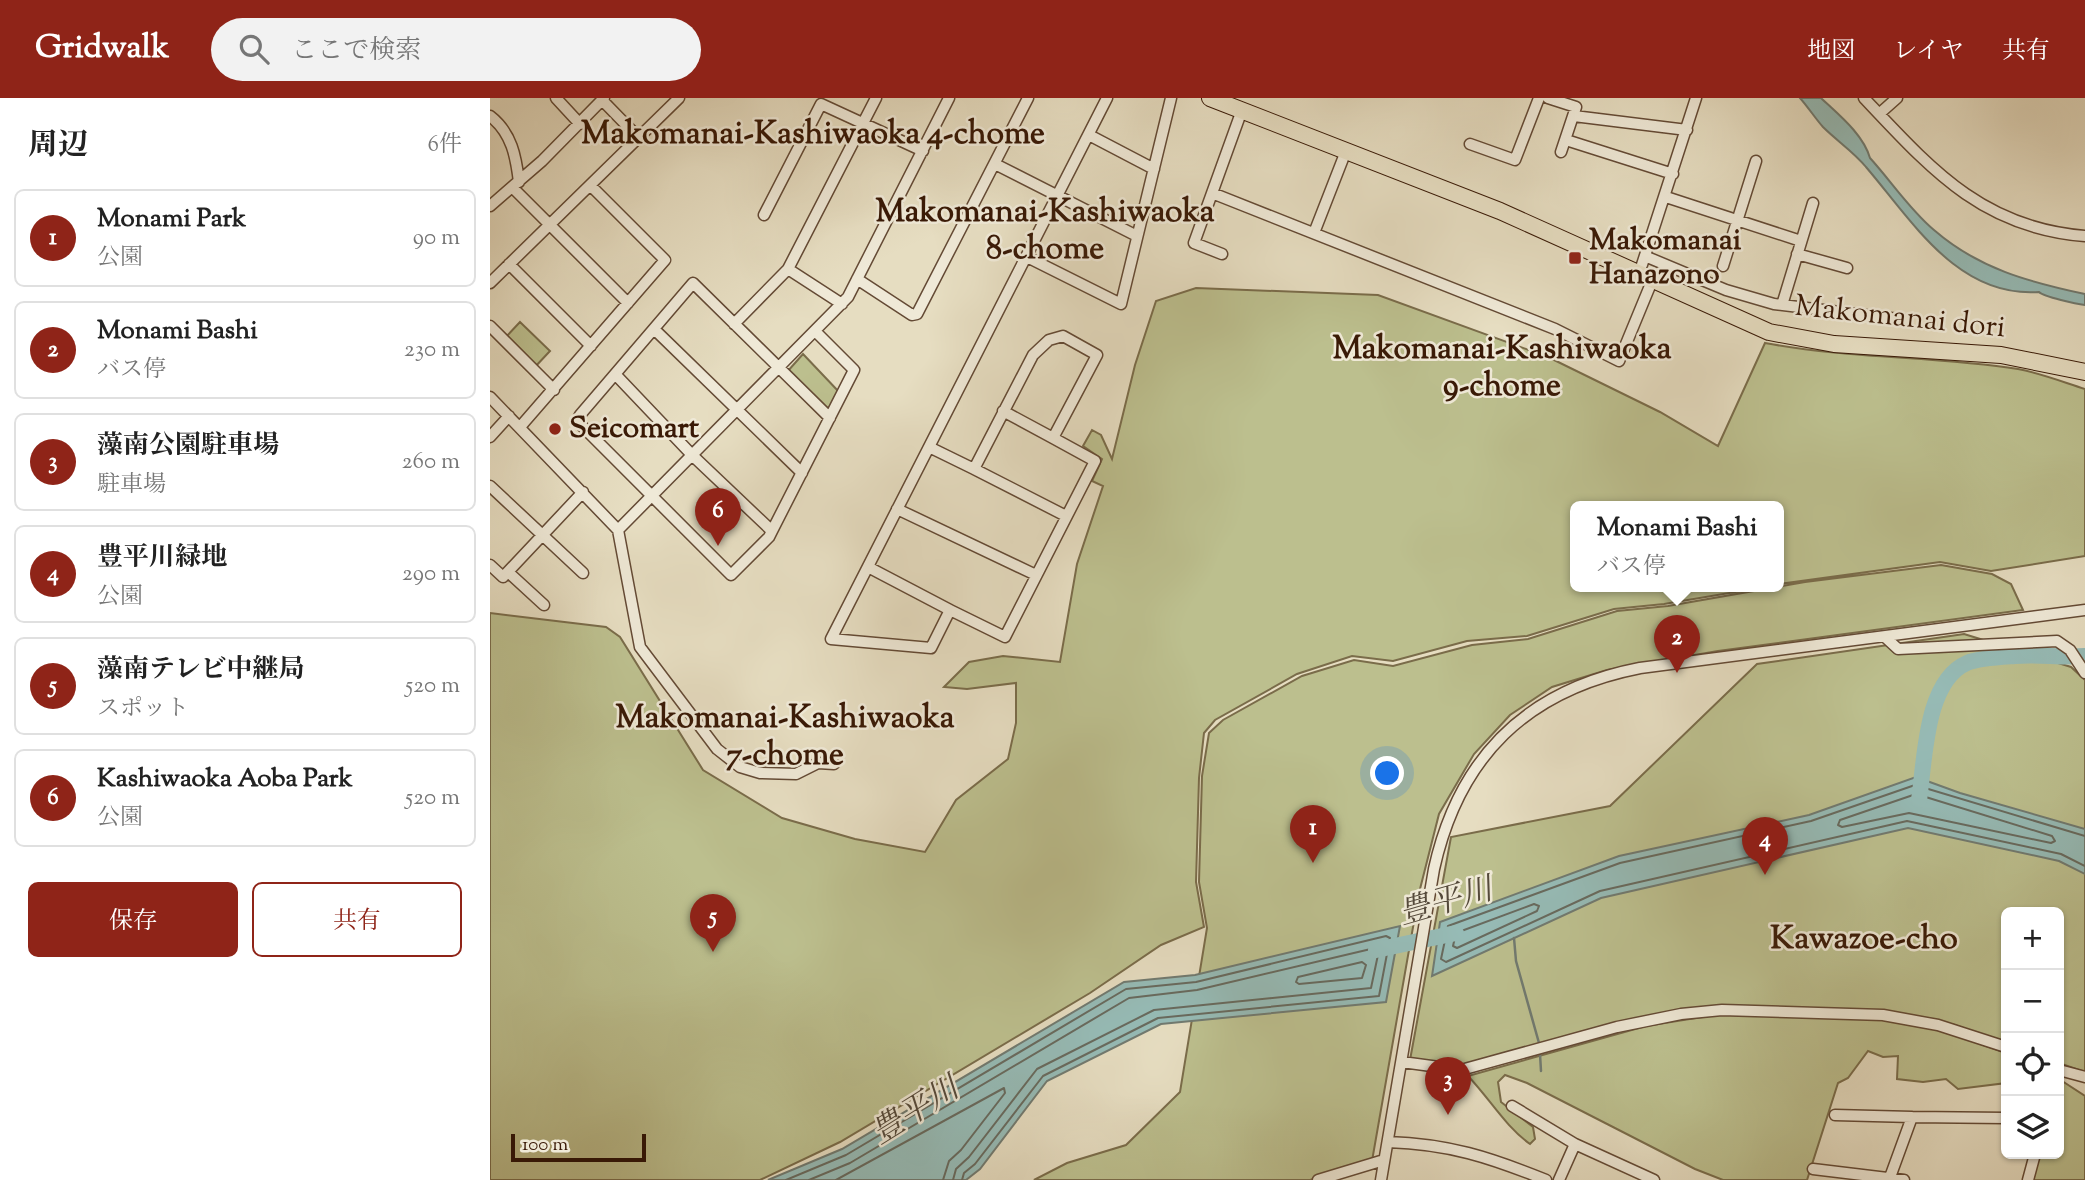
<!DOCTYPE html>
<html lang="ja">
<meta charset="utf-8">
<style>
:root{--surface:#fff;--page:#f2f2f2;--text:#222;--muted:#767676;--line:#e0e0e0;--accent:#8f2418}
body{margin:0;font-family:"Sorts Mill Goudy","Noto Serif JP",serif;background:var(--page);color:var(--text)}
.controls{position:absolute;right:21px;bottom:21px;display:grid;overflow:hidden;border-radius:10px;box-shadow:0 2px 5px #0004}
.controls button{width:63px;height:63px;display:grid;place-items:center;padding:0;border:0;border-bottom:2px solid var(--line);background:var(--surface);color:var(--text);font:35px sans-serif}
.scale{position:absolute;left:21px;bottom:18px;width:135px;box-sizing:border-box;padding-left:7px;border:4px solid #391906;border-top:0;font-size:19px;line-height:24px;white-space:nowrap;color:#391906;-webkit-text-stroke:5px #efe9d7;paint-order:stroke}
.you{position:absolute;left:898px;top:676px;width:24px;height:24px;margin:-18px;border:5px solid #fff;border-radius:50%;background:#1a73e8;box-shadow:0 0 0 10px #1a73e833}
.badge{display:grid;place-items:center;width:46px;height:46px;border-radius:50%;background:var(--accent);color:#fff;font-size:23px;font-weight:700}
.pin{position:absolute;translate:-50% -58px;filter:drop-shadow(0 2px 4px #0008)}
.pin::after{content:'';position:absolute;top:37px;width:24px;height:21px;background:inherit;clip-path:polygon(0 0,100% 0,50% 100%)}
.popup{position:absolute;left:1080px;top:403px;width:214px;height:91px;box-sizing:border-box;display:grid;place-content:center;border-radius:10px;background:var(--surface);filter:drop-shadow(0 2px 5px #0005);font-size:23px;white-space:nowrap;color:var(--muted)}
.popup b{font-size:26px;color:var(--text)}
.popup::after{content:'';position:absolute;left:50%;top:100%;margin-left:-14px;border:14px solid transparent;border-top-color:var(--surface)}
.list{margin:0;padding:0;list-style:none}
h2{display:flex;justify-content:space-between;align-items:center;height:91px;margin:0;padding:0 28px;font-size:30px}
h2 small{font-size:23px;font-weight:400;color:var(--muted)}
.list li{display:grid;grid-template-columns:46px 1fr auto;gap:21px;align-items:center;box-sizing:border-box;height:98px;margin:0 14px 14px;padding:0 14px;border:2px solid var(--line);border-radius:10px}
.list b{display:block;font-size:26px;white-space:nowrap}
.list p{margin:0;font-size:23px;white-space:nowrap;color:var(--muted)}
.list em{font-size:23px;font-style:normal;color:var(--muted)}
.actions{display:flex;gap:14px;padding:21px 28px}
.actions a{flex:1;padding:16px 0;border:2px solid var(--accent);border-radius:10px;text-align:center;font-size:24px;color:var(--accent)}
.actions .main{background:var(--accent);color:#fff}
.icon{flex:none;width:38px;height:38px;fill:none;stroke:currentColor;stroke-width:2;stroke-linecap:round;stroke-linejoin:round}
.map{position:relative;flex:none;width:1595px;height:1082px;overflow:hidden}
header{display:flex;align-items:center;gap:42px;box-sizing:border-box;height:98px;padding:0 35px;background:var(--accent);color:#fff}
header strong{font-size:33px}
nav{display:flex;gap:38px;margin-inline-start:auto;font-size:24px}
.search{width:490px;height:63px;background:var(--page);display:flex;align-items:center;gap:18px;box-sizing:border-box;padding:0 24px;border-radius:38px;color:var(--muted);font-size:26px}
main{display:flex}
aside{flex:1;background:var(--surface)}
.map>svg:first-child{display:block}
</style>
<header>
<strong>Gridwalk</strong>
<div class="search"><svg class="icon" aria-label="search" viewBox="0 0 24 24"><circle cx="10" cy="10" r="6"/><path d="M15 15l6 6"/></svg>ここで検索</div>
<nav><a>地図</a><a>レイヤ</a><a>共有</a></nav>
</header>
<main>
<aside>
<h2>周辺<small>6件</small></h2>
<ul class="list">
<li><span class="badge">1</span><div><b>Monami Park</b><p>公園</p></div><em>90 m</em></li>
<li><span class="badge">2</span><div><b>Monami Bashi</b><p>バス停</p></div><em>230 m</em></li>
<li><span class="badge">3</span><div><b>藻南公園駐車場</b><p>駐車場</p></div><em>260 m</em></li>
<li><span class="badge">4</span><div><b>豊平川緑地</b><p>公園</p></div><em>290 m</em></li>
<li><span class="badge">5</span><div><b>藻南テレビ中継局</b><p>スポット</p></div><em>520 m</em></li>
<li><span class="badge">6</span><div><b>Kashiwaoka Aoba Park</b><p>公園</p></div><em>520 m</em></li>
</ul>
<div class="actions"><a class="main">保存</a><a>共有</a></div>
</aside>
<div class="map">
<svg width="1595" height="1082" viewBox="0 0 1595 1082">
<rect width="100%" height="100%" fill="#e6ddc1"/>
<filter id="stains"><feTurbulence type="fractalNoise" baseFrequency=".00286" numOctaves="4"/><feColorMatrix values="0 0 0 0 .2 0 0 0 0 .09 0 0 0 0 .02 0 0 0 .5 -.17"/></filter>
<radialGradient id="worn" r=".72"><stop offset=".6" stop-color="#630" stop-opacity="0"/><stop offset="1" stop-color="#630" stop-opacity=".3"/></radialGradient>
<path fill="#bcbf8e" stroke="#7a6c4a" stroke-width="2" d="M 706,190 L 888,197 L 1058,259 L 1170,314 L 1228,348 L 1275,245 C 1360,261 1444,258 1528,271 C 1550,275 1573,284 1595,291 L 1595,458 L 1501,473 L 1450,464 L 1289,486 L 1288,409 L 1086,409 L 1086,489 L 1275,489 L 1174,506 L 1124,511 L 1037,538 L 977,543 L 903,563 L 862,558 L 807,576 L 725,622 L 714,635 L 709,680 L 706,784 L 714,829 L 671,847 L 600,895 L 350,1044 L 270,1082 L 0,1082 L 0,515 L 116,529 L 130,539 L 213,672 L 292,720 L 365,741 L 435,754 L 466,702 L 518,661 L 526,625 L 526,585 L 477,591 L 454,589 L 479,564 L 513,558 L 570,564 L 587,466 L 613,388 L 602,383 L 612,361 L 593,348 L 602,332 L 611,337 L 622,361 L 645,267 L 666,203 Z
M 30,224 L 60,253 L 44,270 L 14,241 Z
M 313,256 L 350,295 L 340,315 L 297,274 Z
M 1451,467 L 1502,476 L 1521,486 L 1533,512 L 1228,553 L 1117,572 L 1062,589 L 1020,617 L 984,656 L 949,716 L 929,795 L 882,1063 L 820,1082 L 544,1082 L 577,1065 L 636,1047 L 690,994 L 717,830 L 709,784 L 712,678 L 719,635 L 733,622 L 812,578 L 864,562 L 903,568 L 982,547 L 1038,541 L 1127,513 L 1178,508 L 1315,484 Z
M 1474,536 L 1581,569 L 1595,582 L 1595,974 L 1569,965 L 1569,814 L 1516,814 L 1516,946 L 1465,927 L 1397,914 L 1226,909 L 973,969 L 920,962 L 961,739 L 1120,708 L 1267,566 Z
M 1231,916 L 1387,920 L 1448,931 L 1516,955 L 1516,985 L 1468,991 L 1456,981 L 1433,984 L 1407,981 L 1408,958 L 1393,959 L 1378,953 L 1358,980 L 1348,985 L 1317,1082 L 1233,1082 L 1205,1071 L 1037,985 L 1015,977 L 1008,984 L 1011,1004 L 1043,1029 L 1045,1041 L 1040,1046 C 1015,1028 1000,1001 978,978 L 1156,928 Z
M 1569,981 L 1595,998 L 1595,1082 L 1542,1082 L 1548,1056 L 1569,1056 Z"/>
<path fill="#96bbb6" stroke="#717a70" stroke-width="2" d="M 1310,0 L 1331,0 C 1349,17 1373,36 1380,60 C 1401,83 1420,112 1444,132 C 1489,171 1539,184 1595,196 L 1595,207 C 1587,206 1554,199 1549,194 C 1468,200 1423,124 1376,69 C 1364,54 1347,43 1333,29 C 1325,20 1318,9 1310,0 Z
M 1426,679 L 1470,695 L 1595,731 L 1595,776 L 1569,763 L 1418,730 L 1111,800 L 942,878 L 950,824 L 1129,758 L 1319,717 Z
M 910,828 L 896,904 L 671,926 L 557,983 L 490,1071 L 476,1082 L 278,1082 L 352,1051 L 634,884 L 705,877 Z"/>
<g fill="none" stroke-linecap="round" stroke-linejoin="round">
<path stroke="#686a5e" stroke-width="2" d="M 1426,696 L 1562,738 L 1565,743 L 1561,745 L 1419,715 L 1352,729 L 1348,727 L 1350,722 Z
M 1595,738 L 1425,687 L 1321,723 L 1130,765 L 958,828 L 951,861 L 956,864 L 1110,793 L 1417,723 L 1571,756 L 1595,768
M 1044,806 L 1049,808 L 1047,813 L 967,850 L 963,848 L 966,835 Z
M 872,864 L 876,867 L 872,880 L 809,886 L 806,884 L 808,879 Z
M 296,1082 L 356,1057 L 636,891 L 706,884 L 896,838 L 900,840 L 889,898 L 668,920 L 553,978 L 485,1066 L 474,1075 L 472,1082
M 319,1082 L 360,1065 L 639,900 L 707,892 L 885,850 L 889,852 L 881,890 L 664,912 L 547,971 L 479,1059 L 466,1071 L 463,1082
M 346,1082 L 514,990 L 515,995 L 471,1052 L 459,1063 L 453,1082"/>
<path stroke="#717a70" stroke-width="2.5" d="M 1024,840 L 1026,863 L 1049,945
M 1050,956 L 1051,973"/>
<path stroke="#96bbb6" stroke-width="16" d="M 1429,702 C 1435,662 1435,583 1477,565 C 1489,560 1511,559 1525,558 C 1548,556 1572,560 1595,558
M 886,852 L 966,835"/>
<g stroke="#644a35" stroke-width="13">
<path id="minor" d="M 66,0 L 90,26
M 1058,0 L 1086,9 L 1071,54
M 1374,0 C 1441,71 1492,130 1595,138
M 112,2 L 149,40
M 1389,16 L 1407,0
M 0,18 C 22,35 26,59 29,84
M 1084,18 L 1197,32
M 599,37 L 664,71
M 1076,42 L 1183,76
M 980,46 L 1025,62 L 1049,0
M 505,66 L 647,138
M 23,90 L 138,205
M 722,95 L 1065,231 L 1129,263 L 1162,183
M 1176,99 L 1311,143
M 0,108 L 52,63 L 114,0
M 274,117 L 331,6 L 433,53
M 824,135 L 856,53
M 732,156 L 704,145 L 752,12
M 1307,156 L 1357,170
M 537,159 L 631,206 L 681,0
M 1157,159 L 1236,192 L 1284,206 L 1417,222
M 19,166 L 101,248
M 1233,168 L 1266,63
M 298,171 L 352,206
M 1149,176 L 1206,0
M 367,181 L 422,217 L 427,216 L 538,0
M 0,185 L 189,0
M 1292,207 L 1323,105
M 244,226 L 298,171 L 386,0
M 0,228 L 64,292
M 164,231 L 312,375
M 325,233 L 364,272 C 337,326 309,379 282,433 L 279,439 L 241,477 L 87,323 L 90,317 L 203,185 L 340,320
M 125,276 L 203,358 L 282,433
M 0,299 L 128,432 L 150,549 L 227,651 L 250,669 L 270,675 L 306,676 L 328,665 L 344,666
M 513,313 L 563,340
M 30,329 L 175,162 L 100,87
M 0,339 L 19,318
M 439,349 L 484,371 L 543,257 L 559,242 L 573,238 L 607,257 L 563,340 L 605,363 L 515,539 L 460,512 L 441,550 L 341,541 L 617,0
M 484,371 L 576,418
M 0,388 L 93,475
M 407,411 L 546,477
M 128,432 L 358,199 L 459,0
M 0,467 L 13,479 L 93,394
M 378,469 L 460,512
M 18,474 L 54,507
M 1395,539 L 1408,551 L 1567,543 L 1580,552 L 1595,575
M 912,964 L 971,972 L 1127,929 L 1191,916 L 1232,912 L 1393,917 L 1448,927 L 1516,949
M 1569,972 L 1595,979
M 1022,1008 L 1085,1046 L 1164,1082
M 1345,1017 L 1422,1019
M 898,1044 C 959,1046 999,1059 1056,1082
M 1323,1071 L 1414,1082
M 828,1082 L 894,1062
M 891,1082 L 944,771 C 969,658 1037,592 1150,570 L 1595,512
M 1069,1082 L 1085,1046
M 1399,1082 L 1422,1019 L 1516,1020
M 1538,1082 L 1545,1056"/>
</g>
<g stroke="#391906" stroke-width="18">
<path id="highway" d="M 720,0 L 1010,113 L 1279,234 L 1344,246 L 1511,257 L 1595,274"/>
</g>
<use href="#minor" stroke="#efe9d7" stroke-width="10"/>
<use href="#highway" stroke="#e6ddc1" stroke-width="16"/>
</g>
<g fill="#8f2418" stroke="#efe9d7" stroke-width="2.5">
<rect x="1078" y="153" width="14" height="14" rx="3.5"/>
<circle cx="65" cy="331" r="7"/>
</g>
<g text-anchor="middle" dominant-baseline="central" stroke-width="5" stroke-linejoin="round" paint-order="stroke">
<g font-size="30" font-weight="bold" fill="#391906" stroke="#efe9d7" text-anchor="start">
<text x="1099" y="143">Makomanai<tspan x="1099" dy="34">Hanazono</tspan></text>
<text x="79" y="331">Seicomart</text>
</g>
<g font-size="30" fill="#391906" stroke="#efe9d7">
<text transform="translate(1410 220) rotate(6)">Makomanai dori</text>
</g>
<g font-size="32" font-weight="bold" fill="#391906" stroke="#efe9d7">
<text x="323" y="37">Makomanai-Kashiwaoka 4-chome</text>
<text x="555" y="115">Makomanai-Kashiwaoka<tspan x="555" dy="37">8-chome</tspan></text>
<text x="1012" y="252">Makomanai-Kashiwaoka<tspan x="1012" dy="37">9-chome</tspan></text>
<text x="295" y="621">Makomanai-Kashiwaoka<tspan x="295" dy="37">7-chome</tspan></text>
</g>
<g font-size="32" font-style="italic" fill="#554a3b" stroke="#efe9d7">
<text transform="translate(956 805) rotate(-16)">豊平川</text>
<text transform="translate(426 1014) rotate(-32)">豊平川</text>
</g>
<g font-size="33" font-weight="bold" fill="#391906" stroke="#efe9d7">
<text x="1374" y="842">Kawazoe-cho</text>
</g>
</g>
<rect width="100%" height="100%" filter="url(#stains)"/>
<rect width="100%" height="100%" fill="url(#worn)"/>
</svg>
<div class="controls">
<button>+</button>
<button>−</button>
<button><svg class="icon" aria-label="locate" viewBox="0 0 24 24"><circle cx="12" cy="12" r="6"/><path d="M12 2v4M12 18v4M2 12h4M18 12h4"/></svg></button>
<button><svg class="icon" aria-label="layers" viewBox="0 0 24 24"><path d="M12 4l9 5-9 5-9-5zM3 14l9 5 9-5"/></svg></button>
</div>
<div class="scale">100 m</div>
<div class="you"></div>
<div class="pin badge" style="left:823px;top:765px">1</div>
<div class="pin badge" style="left:1187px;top:575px">2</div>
<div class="popup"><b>Monami Bashi</b>バス停</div>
<div class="pin badge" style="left:958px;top:1017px">3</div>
<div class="pin badge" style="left:1275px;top:777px">4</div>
<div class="pin badge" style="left:223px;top:854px">5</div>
<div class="pin badge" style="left:228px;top:448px">6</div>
</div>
</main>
